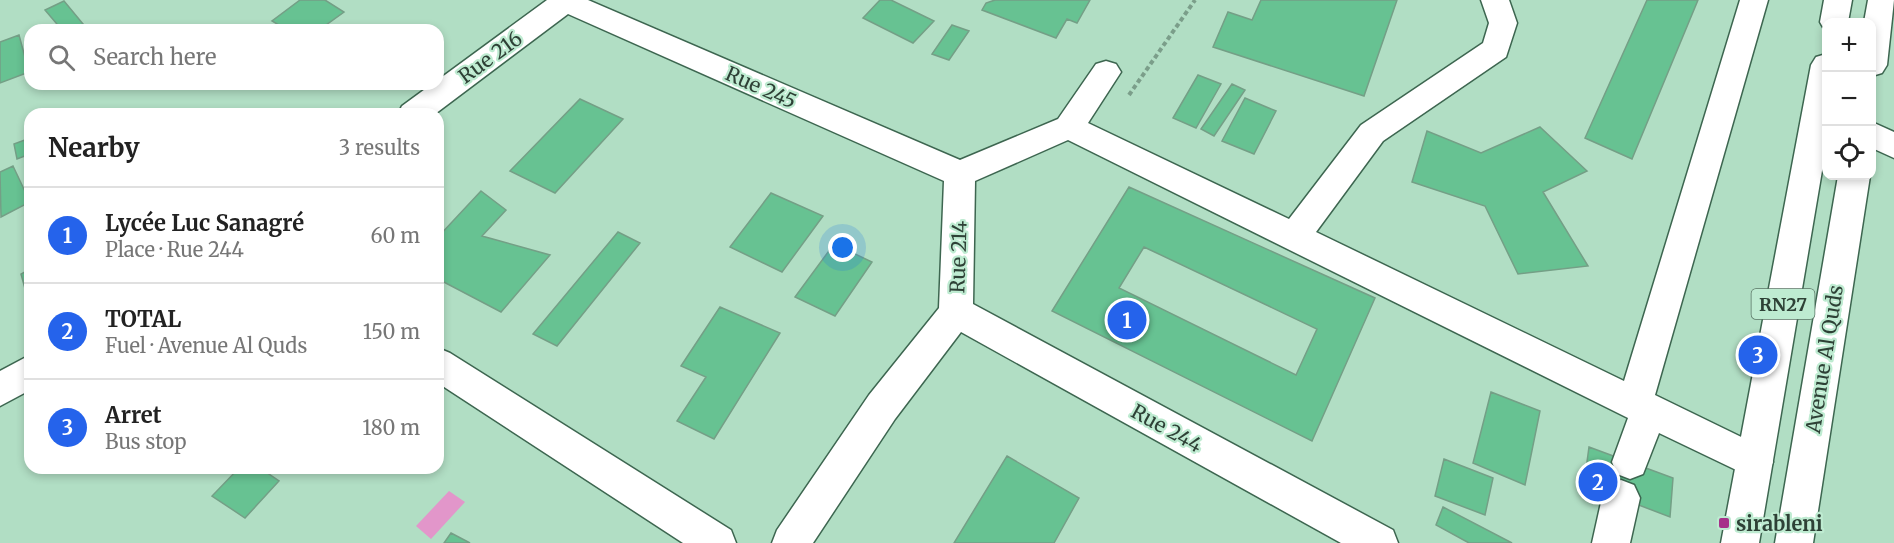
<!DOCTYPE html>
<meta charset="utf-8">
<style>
:root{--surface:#fff;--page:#f2f2f2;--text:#222;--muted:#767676;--line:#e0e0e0;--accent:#2563eb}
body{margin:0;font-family:Merriweather,serif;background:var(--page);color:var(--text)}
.controls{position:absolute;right:18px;top:18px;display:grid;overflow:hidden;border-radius:12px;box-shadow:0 3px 9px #0003}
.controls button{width:54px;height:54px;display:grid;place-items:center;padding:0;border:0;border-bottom:2px solid var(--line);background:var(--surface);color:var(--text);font:30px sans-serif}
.you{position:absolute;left:843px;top:248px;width:21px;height:21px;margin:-15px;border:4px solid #fff;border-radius:50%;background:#1a73e8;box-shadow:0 0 0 9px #1a73e833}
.badge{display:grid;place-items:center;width:39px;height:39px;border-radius:50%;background:var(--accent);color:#fff;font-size:20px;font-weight:700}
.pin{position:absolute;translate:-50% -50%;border:3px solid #fff;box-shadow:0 2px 6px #0006}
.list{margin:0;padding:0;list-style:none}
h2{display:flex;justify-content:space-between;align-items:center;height:78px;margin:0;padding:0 24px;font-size:26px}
h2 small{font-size:20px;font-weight:400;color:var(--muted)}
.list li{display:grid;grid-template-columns:39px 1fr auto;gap:18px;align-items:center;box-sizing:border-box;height:96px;padding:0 24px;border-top:2px solid var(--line)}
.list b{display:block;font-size:22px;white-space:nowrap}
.list p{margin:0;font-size:20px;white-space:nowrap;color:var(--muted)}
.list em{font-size:20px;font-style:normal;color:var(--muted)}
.icon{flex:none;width:33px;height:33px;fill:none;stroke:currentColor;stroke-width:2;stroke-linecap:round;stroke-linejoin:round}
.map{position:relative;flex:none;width:1894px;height:543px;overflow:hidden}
.search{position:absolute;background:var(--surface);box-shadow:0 3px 9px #0003;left:24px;top:24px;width:420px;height:66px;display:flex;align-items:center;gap:15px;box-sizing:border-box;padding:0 21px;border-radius:18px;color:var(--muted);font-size:22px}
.panel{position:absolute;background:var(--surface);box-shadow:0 3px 9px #0003;left:24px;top:108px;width:420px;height:366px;border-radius:18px}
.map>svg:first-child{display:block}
</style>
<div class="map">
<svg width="1894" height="543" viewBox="0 0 1894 543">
<rect width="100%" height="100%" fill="#b1dec4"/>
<path fill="#e296ca" d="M 449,491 L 465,502 L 431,539 L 416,526 Z"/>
<path fill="#67c292" stroke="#749f86" stroke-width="1.5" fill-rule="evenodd" d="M 300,0 L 325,0 L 344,12 L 319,30 L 287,30 L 272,21 Z
M 880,0 L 891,0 L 934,21 L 913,43 L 863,18 Z
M 995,0 L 1090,0 L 1077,23 L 1067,19 L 1056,38 L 982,10 L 986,3 Z
M 1261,0 L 1397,0 L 1364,96 L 1213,47 L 1228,12 L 1252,20 Z
M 1647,0 L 1698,0 L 1632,159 L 1585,138 Z
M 64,1 L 88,30 L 62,30 L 45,10 Z
M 952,25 L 969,31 L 949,60 L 932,54 Z
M 19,35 L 29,72 L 0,83 L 0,42 Z
M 1198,75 L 1221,84 L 1196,128 L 1173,118 Z
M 1232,84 L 1245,90 L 1214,136 L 1201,129 Z
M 1245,98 L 1276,111 L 1254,154 L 1222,141 Z
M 580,99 L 623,119 L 555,193 L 510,171 Z
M 1540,127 L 1587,171 L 1543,192 L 1588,266 L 1518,274 L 1485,206 L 1412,182 L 1427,131 L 1481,153 Z
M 30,138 L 30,154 L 17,159 L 14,144 Z
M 13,166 L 30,202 L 1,217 L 0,172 Z
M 1129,187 L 1375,298 L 1312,441 L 1052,311 ZM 1144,247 L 1317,329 L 1296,375 L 1119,288 Z
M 481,191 L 506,210 L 482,236 L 550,255 L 501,312 L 438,279 L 438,237 Z
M 771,193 L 823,216 L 782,272 L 730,247 Z
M 618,232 L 640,243 L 557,346 L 533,334 Z
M 834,244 L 872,262 L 835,316 L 795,297 Z
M 30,269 L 30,302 L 29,303 L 21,274 Z
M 720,307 L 780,333 L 714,439 L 677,421 L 706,377 L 681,366 Z
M 1491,392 L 1540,411 L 1525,485 L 1473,463 Z
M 1589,447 L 1673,478 L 1670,517 L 1584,484 Z
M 1007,456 L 1079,498 L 1054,543 L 954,543 Z
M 1444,459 L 1493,478 L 1485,515 L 1435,496 Z
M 239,468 L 260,468 L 279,481 L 245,518 L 212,496 Z
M 1443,507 L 1512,543 L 1469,543 L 1436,525 Z
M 451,533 L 470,543 L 444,543 Z"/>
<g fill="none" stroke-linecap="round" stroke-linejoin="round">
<g stroke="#3d6650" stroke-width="3">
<path id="minor" d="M 547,0 L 588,0 L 960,160 L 1058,119 L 1096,64 L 1106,61 L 1116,64 L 1121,72 L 1088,123 L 1289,219 L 1361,125 L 1483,43 L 1489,23 L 1481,0 L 1509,0 L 1517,23 L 1506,57 L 1383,141 L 1316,232 L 1624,381 L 1740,0 L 1768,0 L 1655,395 L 1768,450 L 1773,462 L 1768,474 L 1755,479 L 1659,433 L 1643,474 L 1630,479 L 1617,474 L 1612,462 L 1628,418 L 1068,140 L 975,181 L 973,304 L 1393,530 L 1398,543 L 1341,543 L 961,332 L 895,419 L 813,543 L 772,543 L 777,530 L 869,395 L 939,308 L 944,181 L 568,14 L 435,114 L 398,114 L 402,106 L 432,84 L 438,84 L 438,80 Z
M 1872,122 L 1894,132 L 1894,158 L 1872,148 Z
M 438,348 L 450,353 L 731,530 L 736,543 L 683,543 L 438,383 Z
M 30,355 L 30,390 L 0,406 L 0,371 Z
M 1621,480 L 1634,485 L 1640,498 L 1630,543 L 1592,543 L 1602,498 L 1608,485 Z"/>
</g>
<g stroke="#3d6650" stroke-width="3">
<path id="major" d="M 1824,0 L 1852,0 L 1848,22 L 1826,22 L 1826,30 L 1824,29 L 1820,22 Z
M 1868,0 L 1894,0 L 1887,65 L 1882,73 L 1872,76 L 1872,22 L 1864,22 Z
M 1826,54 L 1826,147 L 1759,543 L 1721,543 L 1811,65 L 1816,57 Z
M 1838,176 L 1870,176 L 1813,543 L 1775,543 Z"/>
</g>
<path stroke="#7b9e8a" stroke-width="4" stroke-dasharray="4.5 3" stroke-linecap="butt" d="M 1129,95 L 1195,0"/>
<use href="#minor" fill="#fff" fill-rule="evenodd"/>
<use href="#major" fill="#fff" fill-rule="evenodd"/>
</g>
<rect fill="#a6318a" stroke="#beebd1" stroke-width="2" x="1718" y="517" width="12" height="12" rx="3"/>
<g text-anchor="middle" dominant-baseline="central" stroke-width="4.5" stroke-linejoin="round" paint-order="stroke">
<rect fill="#beebd1" stroke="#597464" stroke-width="1.5" x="1751.5" y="289" width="63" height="30" rx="4.5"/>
<g font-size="18" font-weight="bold" fill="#2e4136">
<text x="1783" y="304">RN27</text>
</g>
<g font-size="20" fill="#2e4136" stroke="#beebd1">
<text transform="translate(490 57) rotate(-36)">Rue 216</text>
<text transform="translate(761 87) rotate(24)">Rue 245</text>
<text transform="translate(958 257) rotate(-88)">Rue 214</text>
<text transform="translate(1824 359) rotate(-81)">Avenue Al Quds</text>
<text transform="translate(1167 428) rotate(29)">Rue 244</text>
</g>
<g font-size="20" font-weight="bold" fill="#2e4136" stroke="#beebd1" text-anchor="start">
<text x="1736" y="523">sirableni</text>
</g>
</g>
</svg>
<div class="controls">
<button>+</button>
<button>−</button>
<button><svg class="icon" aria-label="locate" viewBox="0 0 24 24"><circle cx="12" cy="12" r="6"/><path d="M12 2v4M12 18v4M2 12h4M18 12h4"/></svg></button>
</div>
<div class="you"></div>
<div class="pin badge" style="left:1127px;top:320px">1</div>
<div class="pin badge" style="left:1598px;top:482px">2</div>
<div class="pin badge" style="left:1758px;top:355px">3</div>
<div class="search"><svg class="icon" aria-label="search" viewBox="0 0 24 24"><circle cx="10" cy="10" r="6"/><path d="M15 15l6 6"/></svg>Search here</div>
<section class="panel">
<h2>Nearby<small>3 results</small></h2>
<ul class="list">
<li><span class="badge">1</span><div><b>Lycée Luc Sanagré</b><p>Place · Rue 244</p></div><em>60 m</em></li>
<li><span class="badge">2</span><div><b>TOTAL</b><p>Fuel · Avenue Al Quds</p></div><em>150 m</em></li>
<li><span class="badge">3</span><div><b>Arret</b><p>Bus stop</p></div><em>180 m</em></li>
</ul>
</section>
</div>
